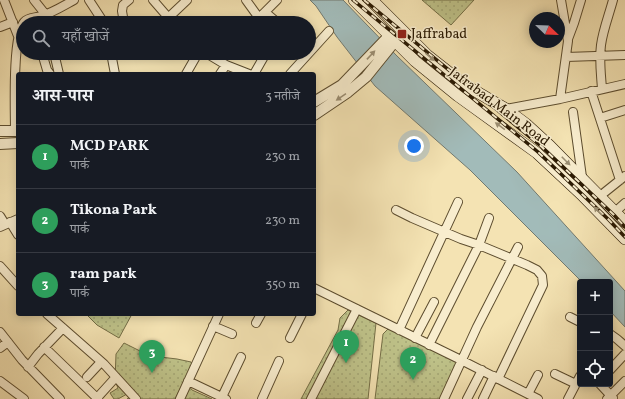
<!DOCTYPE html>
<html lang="hi">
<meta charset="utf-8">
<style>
:root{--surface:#171b24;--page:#20242c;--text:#f1f3f6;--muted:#9ea1a6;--line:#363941;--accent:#c59692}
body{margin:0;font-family:Vollkorn,"Noto Serif Devanagari",serif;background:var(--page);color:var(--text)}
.controls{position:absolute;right:12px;bottom:12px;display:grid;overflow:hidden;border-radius:4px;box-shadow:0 2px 10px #0003}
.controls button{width:36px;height:36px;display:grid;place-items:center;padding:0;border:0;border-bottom:1px solid var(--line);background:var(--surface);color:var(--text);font:20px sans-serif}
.compass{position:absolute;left:529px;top:12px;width:36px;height:36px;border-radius:50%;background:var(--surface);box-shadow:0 2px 10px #0003;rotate:113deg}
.you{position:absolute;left:414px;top:146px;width:14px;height:14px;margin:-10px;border:3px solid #fff;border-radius:50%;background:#1a73e8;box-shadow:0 0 0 6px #1a73e833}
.badge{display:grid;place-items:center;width:26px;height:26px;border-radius:50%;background:var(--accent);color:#fff;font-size:13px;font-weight:700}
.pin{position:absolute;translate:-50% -33px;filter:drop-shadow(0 1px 2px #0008)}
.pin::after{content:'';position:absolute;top:21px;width:14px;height:12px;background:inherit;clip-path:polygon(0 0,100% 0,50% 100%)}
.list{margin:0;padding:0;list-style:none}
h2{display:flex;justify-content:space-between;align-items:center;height:52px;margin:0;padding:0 16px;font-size:17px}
h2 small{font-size:13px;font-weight:400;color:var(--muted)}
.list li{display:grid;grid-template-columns:26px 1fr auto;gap:12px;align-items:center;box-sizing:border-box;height:64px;padding:0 16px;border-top:1px solid var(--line)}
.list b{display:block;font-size:15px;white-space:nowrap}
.list p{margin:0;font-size:13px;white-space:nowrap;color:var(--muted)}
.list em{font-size:13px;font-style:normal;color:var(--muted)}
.icon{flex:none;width:22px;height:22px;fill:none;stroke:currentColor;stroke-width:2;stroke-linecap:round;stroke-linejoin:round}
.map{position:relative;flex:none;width:625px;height:399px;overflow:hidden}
.search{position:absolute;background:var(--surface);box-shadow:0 2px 10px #0003;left:16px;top:16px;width:300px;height:44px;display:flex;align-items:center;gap:10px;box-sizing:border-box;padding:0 14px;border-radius:22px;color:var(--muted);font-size:15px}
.panel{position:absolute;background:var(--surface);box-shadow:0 2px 10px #0003;left:16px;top:72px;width:300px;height:244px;border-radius:4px}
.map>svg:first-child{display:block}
</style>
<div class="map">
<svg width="625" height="399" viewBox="0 0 625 399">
<defs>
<pattern id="park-dots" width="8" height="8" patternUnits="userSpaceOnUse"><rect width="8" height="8" fill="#bfc38a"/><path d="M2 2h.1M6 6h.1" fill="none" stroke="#a4a775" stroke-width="1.8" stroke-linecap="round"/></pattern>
</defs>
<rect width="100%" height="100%" fill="#f4e3b3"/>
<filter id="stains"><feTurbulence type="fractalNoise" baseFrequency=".005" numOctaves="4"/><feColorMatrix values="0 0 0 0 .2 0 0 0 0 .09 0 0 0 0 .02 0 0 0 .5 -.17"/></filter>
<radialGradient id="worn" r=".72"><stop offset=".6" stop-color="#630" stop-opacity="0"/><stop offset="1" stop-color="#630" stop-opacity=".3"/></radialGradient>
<path fill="url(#park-dots)" stroke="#746e46" d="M 422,0 L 474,0 L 451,25 Z
M 348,310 L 376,323 L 368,399 L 301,399 L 338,330 L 340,318 Z
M 87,314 L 132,314 L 119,338 L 97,325 L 87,315 Z
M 389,328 L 459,362 L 440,399 L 375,399 L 383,334 Z
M 124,343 L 140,351 L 152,356 L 177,359 L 191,362 L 192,365 L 175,399 L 127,399 L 130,397 L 127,394 L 118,399 L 114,399 L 110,393 L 118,388 L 115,381 L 116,354 Z
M 189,386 L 192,390 L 212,399 L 180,399 Z"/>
<path fill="#a2bbb9" stroke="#727a70" d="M 310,0 L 343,0 L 396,55 L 517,172 L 625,291 L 625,327 L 610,311 L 610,282 L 582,282 L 470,170 L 375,86 L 337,37 L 316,6 Z"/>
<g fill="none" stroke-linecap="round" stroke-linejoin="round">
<g stroke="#5c4c2e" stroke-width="10">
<path id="minor" d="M 4,0 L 18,36
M 34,0 L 46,15 L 47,23
M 89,0 L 104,23
M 153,0 L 173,23
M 246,0 L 259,18 L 262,23
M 265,12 L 278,23
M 168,18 L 187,0
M 124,23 L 122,11 L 123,5 L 129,0
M 254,23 L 277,0
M 0,27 L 13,22
M 568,39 L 574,23 L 581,0
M 42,53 L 47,70 L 50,74
M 54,53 L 59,74
M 111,53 L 115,74
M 206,53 L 226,65 L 249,74
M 566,57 L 625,55
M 186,74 L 198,53
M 220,74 L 226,65
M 254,74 L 266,53
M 290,74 L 329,31
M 602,89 C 601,74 599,60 601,45 C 603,30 609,15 613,0
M 591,91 L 620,180
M 560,99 L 568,41 L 561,0
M 506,109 L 560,99 L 625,84
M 573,112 L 582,177
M 600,118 L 625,110
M 15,131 C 15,111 12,36 24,22 C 28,17 35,18 41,16 C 52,13 63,6 74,0
M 600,196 L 625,176
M 396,210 L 412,218 L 461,239 L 479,245 L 527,265 L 537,270 L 542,276 L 543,285 L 498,379
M 615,212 L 625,203
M 0,216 L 5,224
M 10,222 L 18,235
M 0,227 L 18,219
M 0,266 L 18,286
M 314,288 L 459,359 L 538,399
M 47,314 L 104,364 L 136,399
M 570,317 L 580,322
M 256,323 L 261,314
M 213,326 L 232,334
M 399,330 L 458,202
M 0,332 L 22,360 L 60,399
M 610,334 L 617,339 L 625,346
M 290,338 L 302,314
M 415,338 L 434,302
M 429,345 L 479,245 L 489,218
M 44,347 L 98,399
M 0,348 L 8,342
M 28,367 L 38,354 L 63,328
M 610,370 L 625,354
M 555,374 L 576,384
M 87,377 L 101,362
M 0,381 L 24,399
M 188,381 L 226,399
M 600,384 L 613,398
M 528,394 L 538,375
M 222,397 L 241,357
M 97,398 L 116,377
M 180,399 L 219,314
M 262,399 L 279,361
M 311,399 L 357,309
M 444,399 L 477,327 L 518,247
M 467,399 L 482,370
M 483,399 L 494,376
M 568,399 L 580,376
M 607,399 L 625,381"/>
</g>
<g stroke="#5c4c2e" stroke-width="12">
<path id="tertiary" d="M 314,102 L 342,85 L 390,35
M 314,115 L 348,92 L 366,77 L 395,41
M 0,131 L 18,131
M 0,144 L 18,143"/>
</g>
<g stroke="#2a1902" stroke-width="12">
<path id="secondary" d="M 354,0 L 415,61 L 458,96 L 537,153 L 581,194 L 625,239
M 372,0 L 427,55 L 465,85 L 506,109 L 526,124 L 550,146 L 625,222"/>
</g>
<use href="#minor" stroke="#f8edce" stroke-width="8"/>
<use href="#tertiary" stroke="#f8edce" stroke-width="10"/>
<use href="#secondary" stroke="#f8edce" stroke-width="11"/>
<g stroke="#2a1902" stroke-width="3.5">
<path id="rail" d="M 353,0 L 538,152 L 609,220 L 625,237
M 364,0 L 542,147 L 614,215 L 625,227"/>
</g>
<use href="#rail" stroke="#f8edce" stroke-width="2" stroke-dasharray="6" stroke-linecap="butt"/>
</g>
<defs><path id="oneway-solid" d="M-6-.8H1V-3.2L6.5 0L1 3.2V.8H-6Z"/></defs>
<g fill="#9b8e72">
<use href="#oneway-solid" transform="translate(371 55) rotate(-47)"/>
<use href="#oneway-solid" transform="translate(430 57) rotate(40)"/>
<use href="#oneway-solid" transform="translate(341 97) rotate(146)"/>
<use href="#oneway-solid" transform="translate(500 126) rotate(-144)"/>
<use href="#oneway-solid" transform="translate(566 161) rotate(45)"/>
<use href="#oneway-solid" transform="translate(598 211) rotate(-134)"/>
</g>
<rect fill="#8f2418" stroke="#f8edce" stroke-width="1.5" x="397" y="29" width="10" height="10" rx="2"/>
<g text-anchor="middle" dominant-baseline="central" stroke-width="3" stroke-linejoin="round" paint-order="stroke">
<g font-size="14" fill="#2a1902" stroke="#f8edce" text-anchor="start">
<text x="411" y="34">Jaffrabad</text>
</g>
<g font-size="14" fill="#2a1902" stroke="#f8edce">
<text transform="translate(499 107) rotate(37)">Jafrabad Main Road</text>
</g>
</g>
<rect width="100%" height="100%" filter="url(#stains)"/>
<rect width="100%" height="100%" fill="url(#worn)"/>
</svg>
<div class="controls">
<button>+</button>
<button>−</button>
<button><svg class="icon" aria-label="locate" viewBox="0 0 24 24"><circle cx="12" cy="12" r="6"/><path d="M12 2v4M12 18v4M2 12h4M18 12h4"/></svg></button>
</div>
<svg class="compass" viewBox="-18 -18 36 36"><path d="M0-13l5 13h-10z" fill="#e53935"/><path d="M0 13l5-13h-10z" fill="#9ea1a6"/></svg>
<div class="you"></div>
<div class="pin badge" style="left:346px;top:363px;background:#2e9e5b">1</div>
<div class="pin badge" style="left:413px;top:380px;background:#2e9e5b">2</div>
<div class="pin badge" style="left:152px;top:373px;background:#2e9e5b">3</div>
<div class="search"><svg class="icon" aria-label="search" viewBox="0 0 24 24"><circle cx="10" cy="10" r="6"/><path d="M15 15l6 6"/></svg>यहाँ खोजें</div>
<section class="panel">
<h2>आस-पास<small>3 नतीजे</small></h2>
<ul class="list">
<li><span class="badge" style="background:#2e9e5b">1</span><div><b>MCD PARK</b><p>पार्क</p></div><em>230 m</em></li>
<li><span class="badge" style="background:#2e9e5b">2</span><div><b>Tikona Park</b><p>पार्क</p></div><em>230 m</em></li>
<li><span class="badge" style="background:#2e9e5b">3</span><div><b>ram park</b><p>पार्क</p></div><em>350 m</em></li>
</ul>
</section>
</div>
